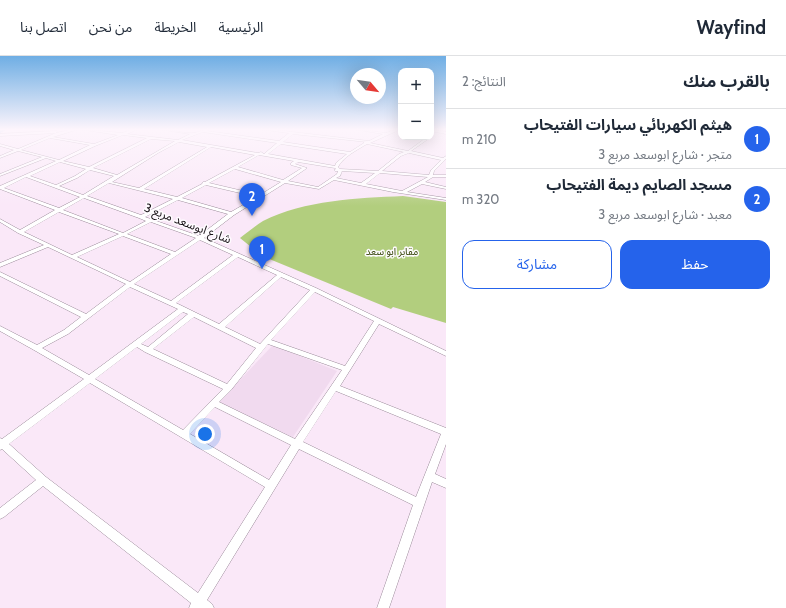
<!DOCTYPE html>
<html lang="ar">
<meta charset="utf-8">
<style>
:root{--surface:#fff;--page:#f6f6f7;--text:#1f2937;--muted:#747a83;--line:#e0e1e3;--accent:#2563eb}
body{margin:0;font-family:Cabin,"Noto Sans Arabic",sans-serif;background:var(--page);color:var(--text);direction:rtl}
.controls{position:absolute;right:12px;top:12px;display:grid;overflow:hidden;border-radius:8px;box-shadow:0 4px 16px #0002}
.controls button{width:36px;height:36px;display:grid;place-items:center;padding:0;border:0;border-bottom:1px solid var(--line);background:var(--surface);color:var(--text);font:20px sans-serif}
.compass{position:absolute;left:350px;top:12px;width:36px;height:36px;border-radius:50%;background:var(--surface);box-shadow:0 4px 16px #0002;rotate:119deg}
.you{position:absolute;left:205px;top:378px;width:14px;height:14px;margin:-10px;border:3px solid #fff;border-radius:50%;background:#1a73e8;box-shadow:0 0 0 6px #1a73e833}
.badge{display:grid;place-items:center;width:26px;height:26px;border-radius:50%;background:var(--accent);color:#fff;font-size:13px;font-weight:700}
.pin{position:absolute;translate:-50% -33px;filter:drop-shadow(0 1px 2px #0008)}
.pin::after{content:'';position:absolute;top:21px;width:14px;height:12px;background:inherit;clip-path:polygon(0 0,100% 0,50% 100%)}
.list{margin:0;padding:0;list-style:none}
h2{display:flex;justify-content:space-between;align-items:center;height:52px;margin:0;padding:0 16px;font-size:17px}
h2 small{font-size:13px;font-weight:400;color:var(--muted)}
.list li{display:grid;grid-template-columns:26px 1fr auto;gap:12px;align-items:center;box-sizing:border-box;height:60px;padding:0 16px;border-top:1px solid var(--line)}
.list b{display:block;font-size:15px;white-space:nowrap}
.list p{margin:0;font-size:13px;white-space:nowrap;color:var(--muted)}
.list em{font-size:13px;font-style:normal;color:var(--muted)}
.actions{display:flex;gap:8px;padding:12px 16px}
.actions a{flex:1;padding:9px 0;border:1px solid var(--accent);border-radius:12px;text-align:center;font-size:14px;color:var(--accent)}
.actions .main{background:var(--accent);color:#fff}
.map{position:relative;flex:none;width:446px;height:552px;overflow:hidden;direction:ltr}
header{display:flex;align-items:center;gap:24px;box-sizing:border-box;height:56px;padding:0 20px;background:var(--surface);border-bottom:1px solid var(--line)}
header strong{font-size:19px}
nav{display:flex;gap:22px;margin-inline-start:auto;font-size:14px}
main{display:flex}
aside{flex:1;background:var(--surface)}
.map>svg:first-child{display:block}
</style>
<header>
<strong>Wayfind</strong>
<nav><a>الرئيسية</a><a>الخريطة</a><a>من نحن</a><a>اتصل بنا</a></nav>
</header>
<main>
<aside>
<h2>بالقرب منك<small>النتائج: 2</small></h2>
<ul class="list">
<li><span class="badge">1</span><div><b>هيثم الكهربائي سيارات الفتيحاب</b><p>متجر · شارع ابوسعد مربع 3</p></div><em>210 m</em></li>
<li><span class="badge">2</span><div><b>مسجد الصايم ديمة الفتيحاب</b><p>معبد · شارع ابوسعد مربع 3</p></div><em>320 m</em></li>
</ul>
<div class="actions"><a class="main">حفظ</a><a>مشاركة</a></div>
</aside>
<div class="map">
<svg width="446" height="552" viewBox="0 0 446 552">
<rect width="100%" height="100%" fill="#fae8f8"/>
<path fill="#f1daef" d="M 273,289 L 337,315 L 293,381 L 218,347 Z"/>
<path fill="#b2ce7e" d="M 403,140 L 446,146 L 446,267 L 393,251 L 391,253 L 262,200 L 240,182 C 248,176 255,170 263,165 C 305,144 357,142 403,140 Z"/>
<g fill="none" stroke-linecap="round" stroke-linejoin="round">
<path fill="#5aa5dd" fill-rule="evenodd" d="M 0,73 L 8,73 L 0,77 Z"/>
<g stroke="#9a8a99" stroke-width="1">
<path id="street" d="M 74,73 L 79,73 L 53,81 L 94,88 L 118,79 L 79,73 L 122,77 L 133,73 L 138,73 L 127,78 L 178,84 L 190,78 L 158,73 C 169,73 185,78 194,77 C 199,76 204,73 210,73 L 207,75 L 279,85 L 289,77 L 258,73 L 267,73 L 369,85 L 383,78 L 353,73 L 386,77 L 396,73 L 401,73 L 370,87 L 408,95 L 427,81 L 431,81 L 411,95 L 443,102 L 446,100 L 446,103 L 434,115 L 433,119 L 446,119 L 446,121 L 433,121 L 425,126 L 446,131 L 446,133 L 422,128 L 407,136 L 446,142 L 446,144 L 393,136 L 334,124 L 319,133 L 285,127 L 234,159 L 204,182 L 316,232 L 446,295 L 446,300 L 379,268 L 340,330 L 446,372 L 446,388 L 435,418 L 446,423 L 446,432 L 432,426 L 389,552 L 377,552 L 413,449 L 299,393 L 207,544 L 212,548 L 214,552 L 189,552 L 191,547 L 43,430 L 4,461 L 0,463 L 0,452 L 36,424 L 2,393 L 0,394 L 0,382 L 2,383 L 84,323 L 34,294 L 0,275 L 0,270 L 37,289 L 64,274 L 81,261 L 0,220 L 0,216 L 86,258 L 126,228 L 48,191 L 0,211 L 0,207 L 44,189 L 18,177 L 0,166 L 0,163 L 20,174 L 55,154 L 0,133 L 0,130 L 56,105 L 46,102 L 0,120 L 0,118 L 42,101 L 18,95 L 0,102 L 0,100 L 14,94 L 0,90 L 0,88 L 18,93 L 56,77 ZM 203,76 L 277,87 L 264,98 L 261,96 L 258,97 L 182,84 ZM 293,78 L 367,86 L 364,86 L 364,87 L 350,96 L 283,86 ZM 123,79 L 147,82 L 89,111 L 63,105 L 95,90 ZM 50,82 L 90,89 L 59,104 L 21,94 ZM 151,83 L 175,85 L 117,119 L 93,112 ZM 179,86 L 207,91 L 139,132 L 112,126 L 158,97 ZM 281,88 L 347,98 L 336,107 L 335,110 L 268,98 ZM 367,88 L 404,96 L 399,98 L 378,115 L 340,113 L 338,111 C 343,101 357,94 367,88 ZM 211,91 L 255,99 L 205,126 L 203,126 L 202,128 L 177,141 L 144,133 ZM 409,97 L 441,104 L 431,114 L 429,119 L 382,115 L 401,100 ZM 259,99 L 294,105 L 291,107 L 291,109 L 302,112 L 283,124 L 238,111 ZM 60,106 L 86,113 L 75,120 L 56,129 L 30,120 ZM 298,106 L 335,112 L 336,113 L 334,114 L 335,115 L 338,115 L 337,118 L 318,131 L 288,125 L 307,112 L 295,108 ZM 235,113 L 281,126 L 260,139 L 209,127 ZM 90,114 L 114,120 L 83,139 L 59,130 L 77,122 ZM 342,115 L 375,117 L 361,127 L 336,122 L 340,120 ZM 380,117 L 428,121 L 402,135 L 366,128 ZM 26,121 L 80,141 L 59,152 L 4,132 ZM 109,127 L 173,143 L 141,159 L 87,140 ZM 206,129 L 257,141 L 231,156 L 182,142 ZM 84,142 L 139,162 L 146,165 L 123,177 L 63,154 ZM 178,144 L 228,158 L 199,180 L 145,161 ZM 59,156 L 119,178 L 72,199 L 24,176 ZM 151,166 L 196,182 L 175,196 L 127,178 ZM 123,180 L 171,198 L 130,226 L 77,201 ZM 200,184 L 233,199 L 171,245 L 134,228 ZM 238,201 L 277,219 L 219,268 L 176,247 ZM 281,221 L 310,234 L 260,288 L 225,271 ZM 130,231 L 178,253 L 89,319 L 42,292 L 68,278 ZM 315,236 L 374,265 L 345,310 L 271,284 ZM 183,256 L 188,258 L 148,291 L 141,288 ZM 194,261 L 256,292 L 227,328 L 153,293 ZM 268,288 L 342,314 L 295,383 L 219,346 L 231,334 ZM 137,291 L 145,296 L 223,333 L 183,374 L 95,323 ZM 90,327 L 265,431 L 198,537 L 46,421 L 9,388 ZM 336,335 L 441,378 L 416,441 L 303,386 ZM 215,351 L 291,389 L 269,424 L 190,378 Z
M 431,73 L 446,76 L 446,78 L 431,75 Z
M 57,75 L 56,77 L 0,80 L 0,78 Z"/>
</g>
<use href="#street" fill="#fff" fill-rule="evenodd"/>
</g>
<linearGradient id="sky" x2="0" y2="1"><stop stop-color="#6faee4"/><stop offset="0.49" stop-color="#fdf5fc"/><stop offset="1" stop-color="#fdf5fc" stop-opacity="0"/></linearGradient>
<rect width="446" height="150" fill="url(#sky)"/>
<g text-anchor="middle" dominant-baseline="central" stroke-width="3" stroke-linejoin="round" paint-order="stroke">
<g font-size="10" fill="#324204" stroke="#fefbfe">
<text x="392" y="195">مقابر ابو سعد</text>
</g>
<g font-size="12" fill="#1a1419" stroke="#fefbfe">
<text transform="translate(188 167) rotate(21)">شارع ابوسعد مربع 3</text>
</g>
</g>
</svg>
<div class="controls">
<button>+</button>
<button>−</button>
</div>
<svg class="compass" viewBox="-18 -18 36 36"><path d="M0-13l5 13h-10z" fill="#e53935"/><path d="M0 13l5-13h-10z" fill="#747a83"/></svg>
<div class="you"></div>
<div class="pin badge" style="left:262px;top:213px">1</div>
<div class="pin badge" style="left:252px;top:160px">2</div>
</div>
</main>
